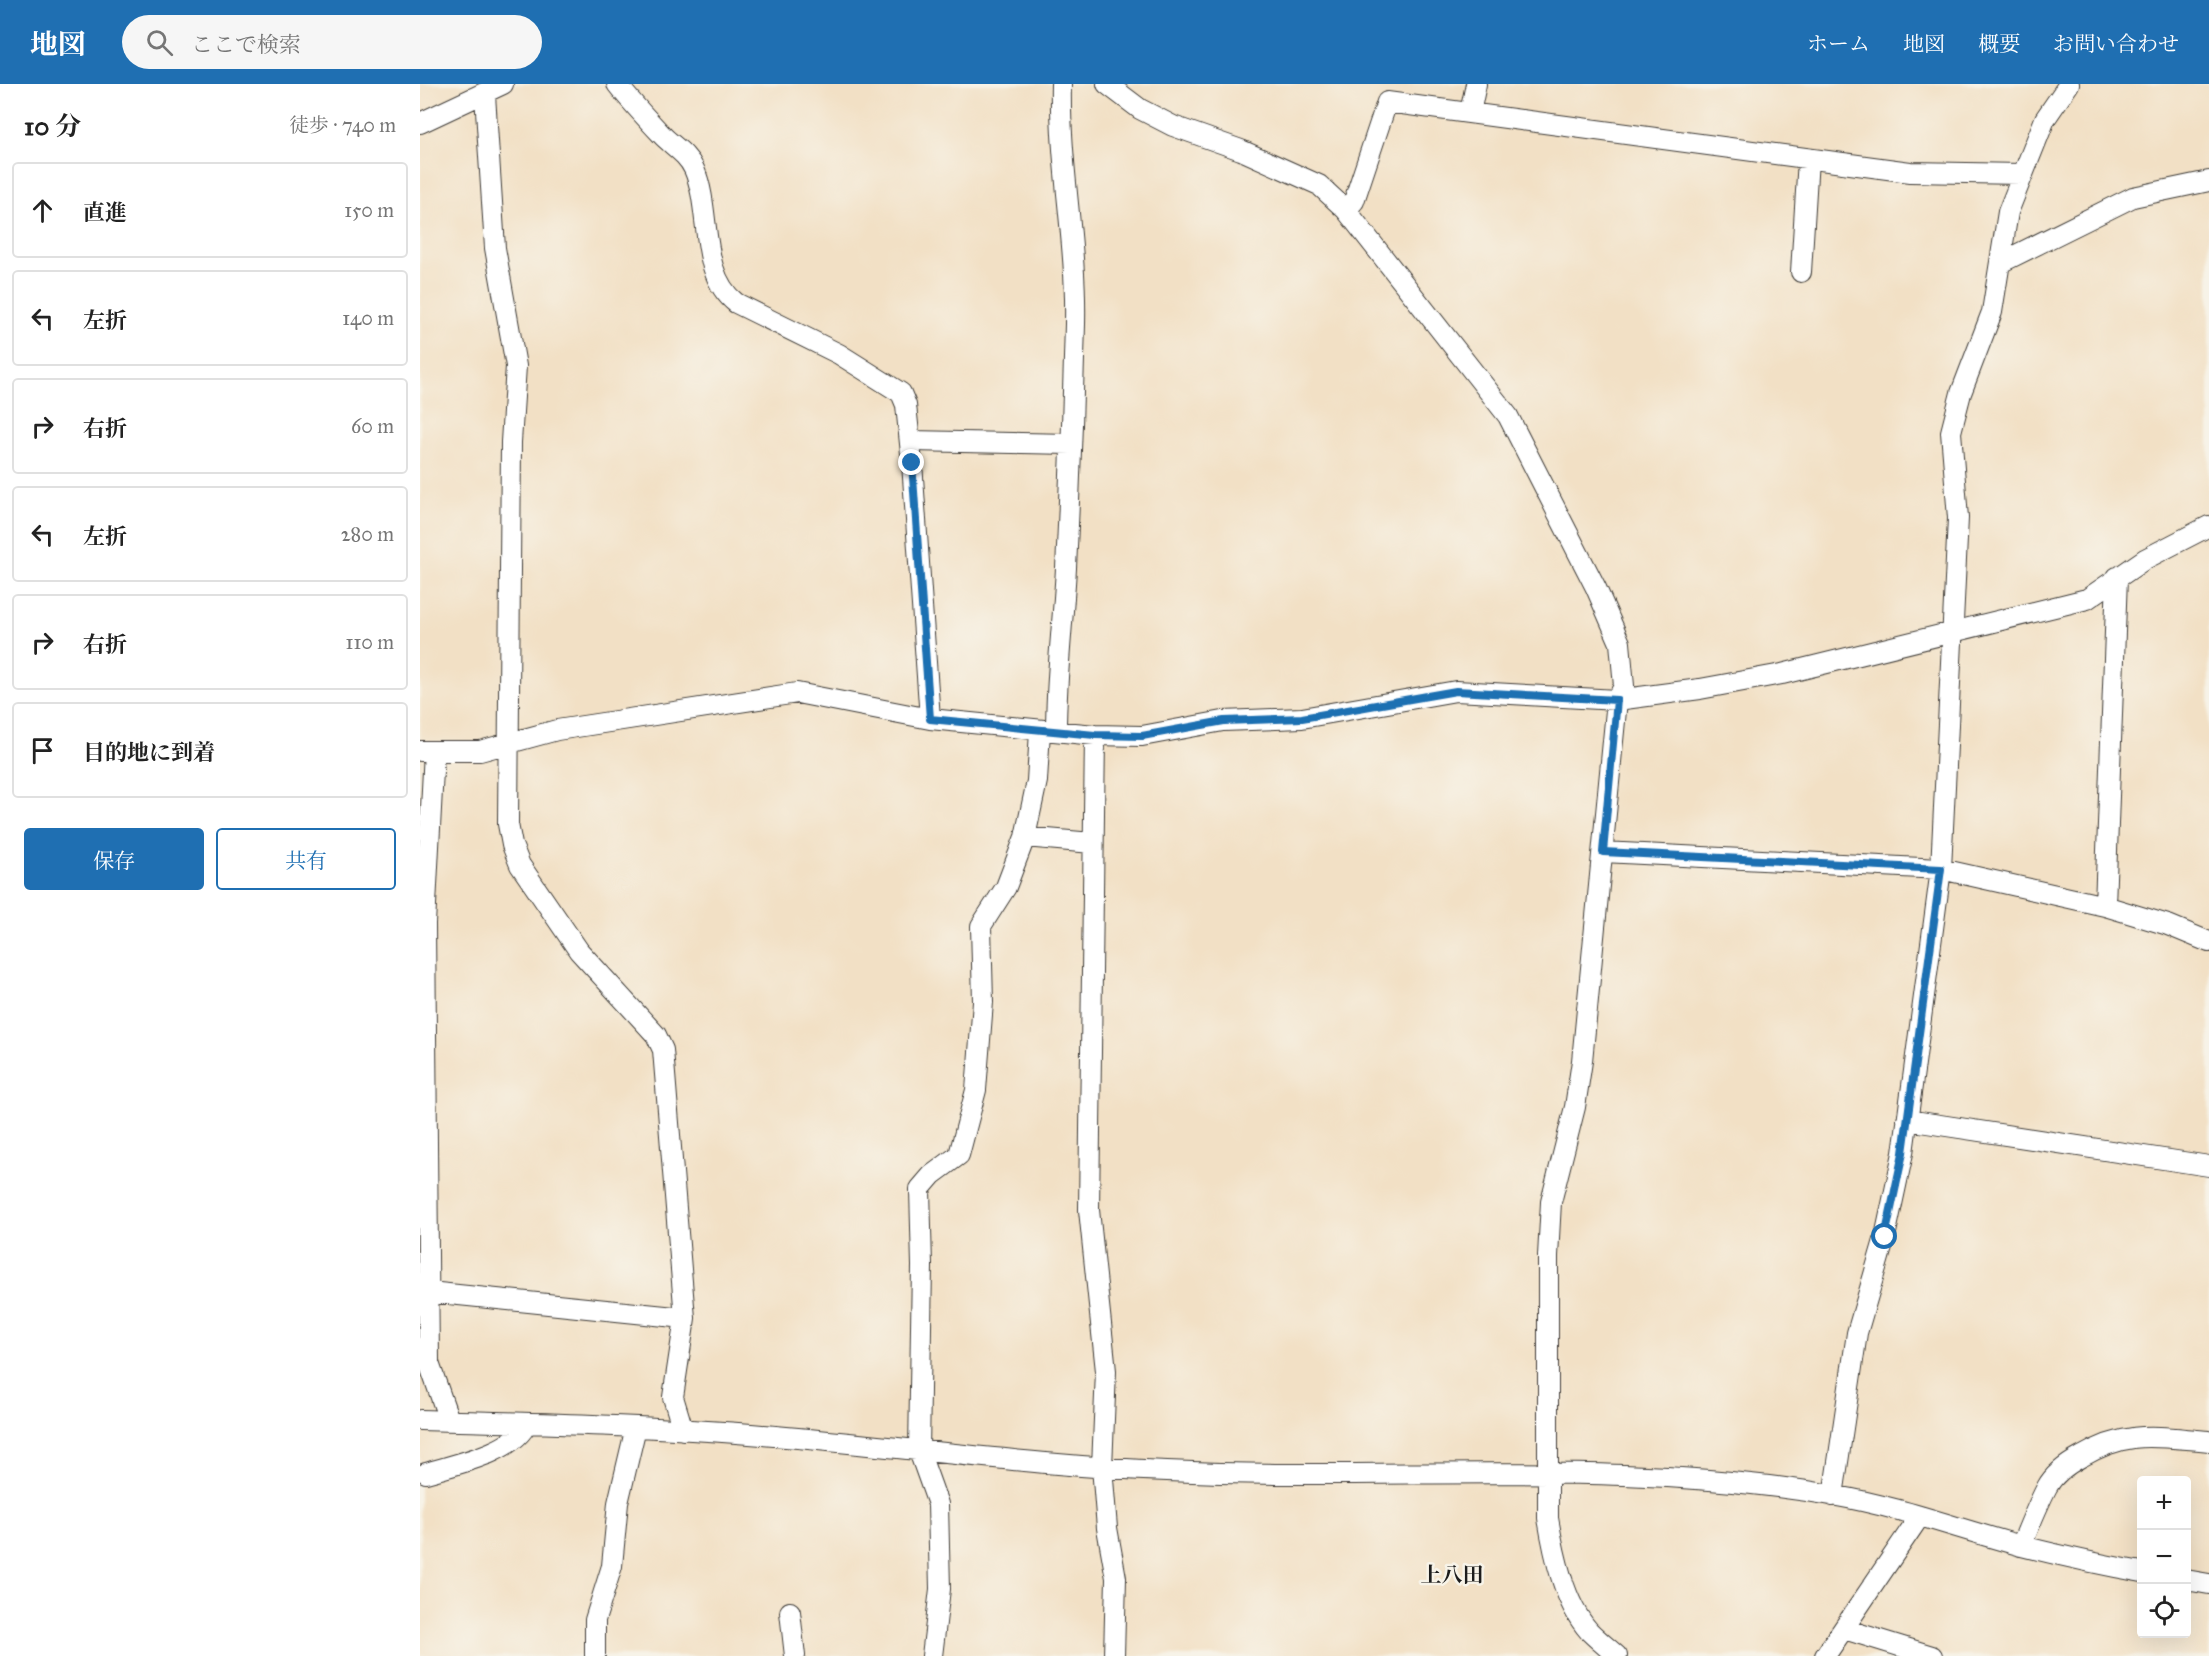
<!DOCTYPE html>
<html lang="ja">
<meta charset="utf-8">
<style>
:root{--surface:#fff;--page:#f6f6f6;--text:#222;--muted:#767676;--line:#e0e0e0;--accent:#1f6fb2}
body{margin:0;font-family:"IM FELL Great Primer","Noto Serif JP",serif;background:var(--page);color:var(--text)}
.controls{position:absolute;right:18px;bottom:18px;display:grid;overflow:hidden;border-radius:6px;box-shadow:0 6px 24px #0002}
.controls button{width:54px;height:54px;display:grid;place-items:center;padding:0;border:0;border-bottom:2px solid var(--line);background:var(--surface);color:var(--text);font:30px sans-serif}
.stop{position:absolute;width:18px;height:18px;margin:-14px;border:4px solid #1f6fb2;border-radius:50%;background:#fff}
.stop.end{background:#1f6fb2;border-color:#fff;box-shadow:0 2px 6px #0008}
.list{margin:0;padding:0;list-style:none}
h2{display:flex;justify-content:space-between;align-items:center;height:78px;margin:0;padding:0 24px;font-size:26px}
h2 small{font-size:20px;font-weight:400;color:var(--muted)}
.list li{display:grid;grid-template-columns:39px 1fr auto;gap:18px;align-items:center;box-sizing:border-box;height:96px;margin:0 12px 12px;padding:0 12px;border:2px solid var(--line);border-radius:6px}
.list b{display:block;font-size:22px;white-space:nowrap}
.list em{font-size:20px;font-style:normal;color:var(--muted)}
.actions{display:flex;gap:12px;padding:18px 24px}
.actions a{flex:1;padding:14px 0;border:2px solid var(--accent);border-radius:6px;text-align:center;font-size:21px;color:var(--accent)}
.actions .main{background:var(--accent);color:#fff}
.icon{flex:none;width:33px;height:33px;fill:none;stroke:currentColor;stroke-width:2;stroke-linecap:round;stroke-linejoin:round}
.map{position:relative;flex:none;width:1789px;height:1572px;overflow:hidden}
header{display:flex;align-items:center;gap:36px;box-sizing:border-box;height:84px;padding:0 30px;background:var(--accent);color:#fff}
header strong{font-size:28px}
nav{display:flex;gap:33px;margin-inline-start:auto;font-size:21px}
.search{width:420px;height:54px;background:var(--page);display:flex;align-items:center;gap:15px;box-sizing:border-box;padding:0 21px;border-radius:33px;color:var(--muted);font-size:22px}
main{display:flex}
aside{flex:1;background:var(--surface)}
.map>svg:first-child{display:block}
</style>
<header>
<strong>地図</strong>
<div class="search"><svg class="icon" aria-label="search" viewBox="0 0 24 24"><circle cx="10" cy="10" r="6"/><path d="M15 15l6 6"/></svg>ここで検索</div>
<nav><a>ホーム</a><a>地図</a><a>概要</a><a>お問い合わせ</a></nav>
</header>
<main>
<aside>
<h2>10 分<small>徒歩 · 740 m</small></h2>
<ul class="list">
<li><svg class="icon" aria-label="ahead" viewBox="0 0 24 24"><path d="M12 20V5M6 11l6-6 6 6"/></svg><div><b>直進</b></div><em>150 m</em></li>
<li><svg class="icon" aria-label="left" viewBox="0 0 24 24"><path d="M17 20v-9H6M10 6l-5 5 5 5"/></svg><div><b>左折</b></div><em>140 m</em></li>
<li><svg class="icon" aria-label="right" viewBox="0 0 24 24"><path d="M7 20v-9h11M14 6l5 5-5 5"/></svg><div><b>右折</b></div><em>60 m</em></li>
<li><svg class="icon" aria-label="left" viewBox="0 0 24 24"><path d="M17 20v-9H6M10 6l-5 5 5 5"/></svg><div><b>左折</b></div><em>280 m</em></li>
<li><svg class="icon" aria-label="right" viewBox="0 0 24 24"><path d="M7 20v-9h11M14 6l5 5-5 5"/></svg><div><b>右折</b></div><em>110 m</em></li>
<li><svg class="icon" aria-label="arrive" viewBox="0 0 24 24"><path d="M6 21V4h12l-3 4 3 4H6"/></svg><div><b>目的地に到着</b></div></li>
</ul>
<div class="actions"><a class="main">保存</a><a>共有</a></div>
</aside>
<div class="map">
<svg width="1789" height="1572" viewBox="0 0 1789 1572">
<rect width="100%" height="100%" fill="#f7f3e8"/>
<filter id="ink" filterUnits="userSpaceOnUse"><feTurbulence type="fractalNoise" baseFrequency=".0167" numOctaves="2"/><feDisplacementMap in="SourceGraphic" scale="12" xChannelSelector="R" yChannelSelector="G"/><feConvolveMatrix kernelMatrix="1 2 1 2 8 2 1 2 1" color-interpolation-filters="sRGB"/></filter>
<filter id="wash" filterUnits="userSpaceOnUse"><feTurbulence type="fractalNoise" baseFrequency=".008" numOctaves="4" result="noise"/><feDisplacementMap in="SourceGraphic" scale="24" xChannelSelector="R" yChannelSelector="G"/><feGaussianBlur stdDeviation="1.35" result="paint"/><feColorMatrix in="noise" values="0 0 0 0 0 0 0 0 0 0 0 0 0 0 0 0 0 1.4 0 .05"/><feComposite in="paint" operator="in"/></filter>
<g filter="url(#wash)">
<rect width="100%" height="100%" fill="#f2e0c5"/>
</g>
<g filter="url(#ink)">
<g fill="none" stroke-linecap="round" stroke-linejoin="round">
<g stroke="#3c3935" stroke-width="22">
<path id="minor" d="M 197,0 C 211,18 227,35 243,52 C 254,63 267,70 274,85 C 292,126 278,189 316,219 L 419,270 L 481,309 L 486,321 L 492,379 L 510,635
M 687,0 L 720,25 L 753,42 L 821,66 L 899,101 L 926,126 L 1088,332 L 1176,504 L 1200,559 L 1204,602 L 1197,616 L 1162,977 L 1155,1023 L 1131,1118 L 1128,1172 L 1128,1434 C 1134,1470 1144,1519 1169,1547 C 1178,1556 1188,1564 1197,1572
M 65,11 L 75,164 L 96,282 L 91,358 L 88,740 L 92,761 L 100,781 L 159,867 L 236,951 L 243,966 L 265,1234 L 253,1313 L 263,1346
M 1050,29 L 1056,0
M 0,39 L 83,0
M 926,126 L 934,117 L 967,18 L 1490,88 L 1602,90
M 1582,178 L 1713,113 L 1789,97
M 1381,188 L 1388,75
M 490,357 L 651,360
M 636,647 C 636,592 643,539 646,484 C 650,403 653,321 655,240 C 657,159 639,80 641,0
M 675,651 L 669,1126 L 686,1287 L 682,1383 L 687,1444 L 696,1494 L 694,1572
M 0,667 L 60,667 L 137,646 L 377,609 L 510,635 L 675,651 L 722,652 L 803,637 L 882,634 L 1036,607 L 1197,616 L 1280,605 L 1362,590 L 1667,515 L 1725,475 L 1789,442
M 14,667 L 5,840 L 9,1279 L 29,1336
M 605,753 L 672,759
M 1183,768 L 1521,785 L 1685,822 L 1748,841 L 1789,858
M 1685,822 L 1697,493
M 1487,1036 L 1789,1082
M 9,1208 L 265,1234
M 0,1336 C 122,1339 244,1342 366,1353 C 493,1364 619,1382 747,1387 C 970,1398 1197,1373 1417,1412 C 1480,1423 1541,1446 1602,1462 C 1642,1472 1682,1481 1722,1488
M 6,1389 C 35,1380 94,1369 107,1339
M 1413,1412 L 1437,1249 L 1465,1153 L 1483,1069 L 1521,785 L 1538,434 L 1531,348 L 1541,309 L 1572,228 L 1588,128 L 1625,35 L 1649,0
M 1601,1462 C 1609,1443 1617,1422 1627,1403 C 1634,1390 1648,1380 1661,1373 C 1709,1345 1736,1353 1789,1357
M 1766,1496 L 1789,1500
M 370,1528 L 375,1572
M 1424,1545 L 1512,1572
M 175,1572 L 175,1536 L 192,1482 L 198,1419 L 216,1343
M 512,1572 L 520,1505 L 518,1420 L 499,1367 L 502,1182 L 500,1105 L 512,1091 L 539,1071 L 556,1006 L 563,918 L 561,842 L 586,803 L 605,753 L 617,697 L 620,647
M 1405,1572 L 1500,1432"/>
</g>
<use href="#minor" stroke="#fff" stroke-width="20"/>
</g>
</g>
<g fill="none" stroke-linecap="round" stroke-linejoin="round" filter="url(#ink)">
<path stroke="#1f6fb2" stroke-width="8" d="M 492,379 L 510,635 L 675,651 L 722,652 L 804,637 L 882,634 L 1036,607 L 1197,616 L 1183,768 L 1521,785 L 1483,1069 L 1465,1153"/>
</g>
<g text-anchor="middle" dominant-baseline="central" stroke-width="5" stroke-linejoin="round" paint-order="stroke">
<g font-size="21" font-weight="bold" fill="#1c1c1c" stroke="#f7f3e8">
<text x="1032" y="1491">上八田</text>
</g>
</g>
</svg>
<div class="controls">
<button>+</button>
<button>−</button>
<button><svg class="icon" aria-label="locate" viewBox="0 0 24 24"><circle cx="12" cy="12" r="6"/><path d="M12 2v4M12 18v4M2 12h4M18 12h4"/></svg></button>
</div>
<div class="stop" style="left:1465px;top:1153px"></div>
<div class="stop end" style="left:492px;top:379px"></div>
</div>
</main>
